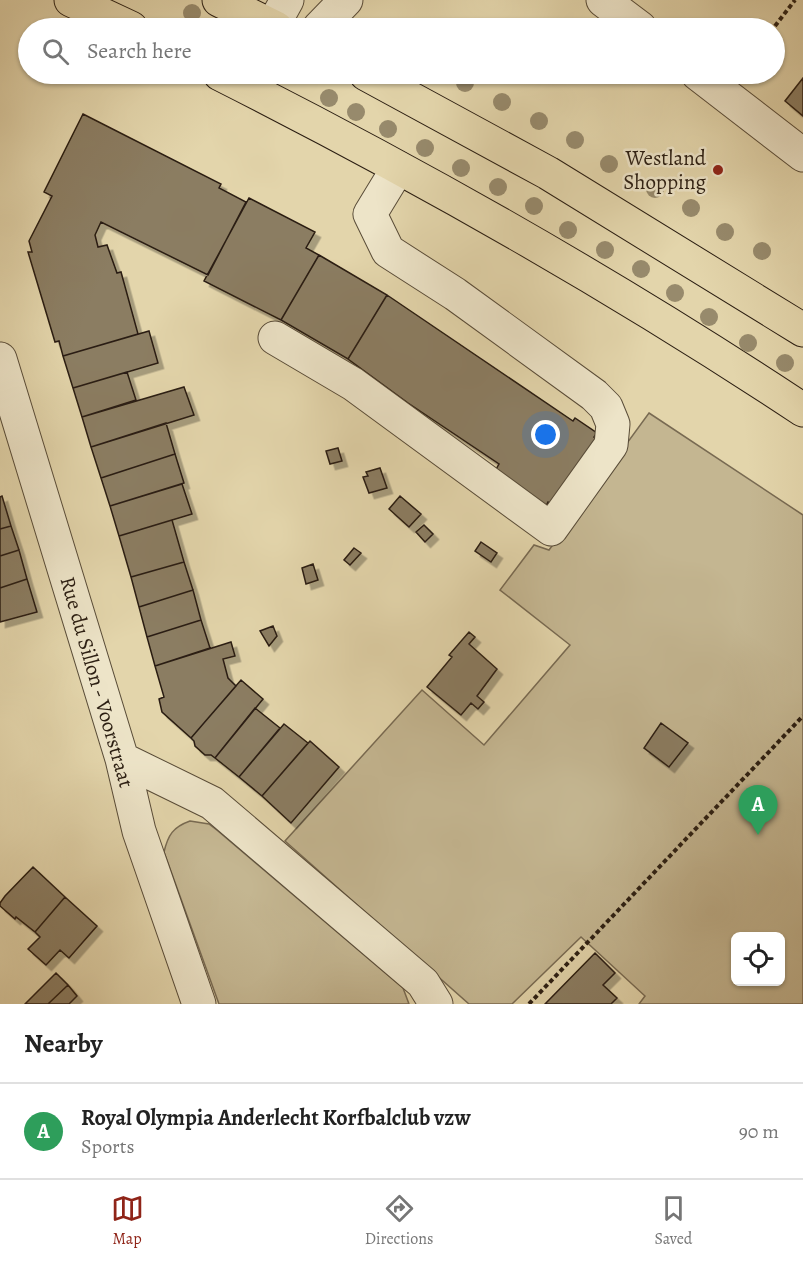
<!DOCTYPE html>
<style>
:root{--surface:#fff;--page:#f6f6f6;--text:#222;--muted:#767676;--line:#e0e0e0;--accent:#8f2418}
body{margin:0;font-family:Alegreya,serif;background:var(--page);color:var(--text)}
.controls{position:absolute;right:18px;bottom:18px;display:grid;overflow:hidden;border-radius:9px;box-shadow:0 2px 4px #0004}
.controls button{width:54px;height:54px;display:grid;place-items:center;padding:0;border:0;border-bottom:2px solid var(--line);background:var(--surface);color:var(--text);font:30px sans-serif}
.you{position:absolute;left:546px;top:435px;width:21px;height:21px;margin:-15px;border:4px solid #fff;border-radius:50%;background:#1a73e8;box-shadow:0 0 0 9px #1a73e833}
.badge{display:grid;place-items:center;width:39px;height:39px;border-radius:50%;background:var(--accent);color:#fff;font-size:20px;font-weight:700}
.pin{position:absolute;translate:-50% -50px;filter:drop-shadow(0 2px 3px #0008)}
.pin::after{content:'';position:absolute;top:32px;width:21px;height:18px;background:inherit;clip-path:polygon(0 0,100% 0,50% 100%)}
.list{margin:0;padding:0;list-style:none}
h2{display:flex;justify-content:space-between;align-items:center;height:78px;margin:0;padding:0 24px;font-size:26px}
h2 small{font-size:20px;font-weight:400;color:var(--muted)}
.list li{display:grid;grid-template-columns:39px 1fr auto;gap:18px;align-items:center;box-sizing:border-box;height:96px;padding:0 24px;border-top:2px solid var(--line)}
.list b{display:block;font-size:22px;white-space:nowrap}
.list p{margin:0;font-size:20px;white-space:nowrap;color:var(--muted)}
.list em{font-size:20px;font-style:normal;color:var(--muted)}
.icon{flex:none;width:33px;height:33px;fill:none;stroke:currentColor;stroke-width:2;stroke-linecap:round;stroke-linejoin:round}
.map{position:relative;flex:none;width:803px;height:1004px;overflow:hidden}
.search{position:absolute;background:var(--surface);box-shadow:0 2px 4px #0004;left:18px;right:18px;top:18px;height:66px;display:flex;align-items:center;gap:15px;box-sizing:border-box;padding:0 21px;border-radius:33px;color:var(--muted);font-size:22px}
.sheet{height:174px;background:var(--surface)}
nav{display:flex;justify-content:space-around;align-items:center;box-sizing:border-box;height:84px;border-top:2px solid var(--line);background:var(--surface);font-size:16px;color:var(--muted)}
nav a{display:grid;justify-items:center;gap:3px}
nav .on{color:var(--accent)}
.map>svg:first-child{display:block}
</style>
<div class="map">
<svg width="803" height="1004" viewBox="0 0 803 1004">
<defs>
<filter id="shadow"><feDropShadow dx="5.5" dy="5.5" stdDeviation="0" flood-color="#0004"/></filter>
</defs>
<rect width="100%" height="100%" fill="#e3d5ab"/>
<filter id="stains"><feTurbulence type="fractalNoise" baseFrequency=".00333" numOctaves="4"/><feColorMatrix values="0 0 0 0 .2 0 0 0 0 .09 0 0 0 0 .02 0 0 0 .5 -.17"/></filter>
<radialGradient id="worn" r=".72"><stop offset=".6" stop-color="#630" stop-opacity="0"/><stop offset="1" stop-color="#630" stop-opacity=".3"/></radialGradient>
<path fill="#c4b691" stroke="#786a52" stroke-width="1.5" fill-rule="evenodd" d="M 649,413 L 803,515 L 803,1004 L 639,1004 L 645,996 L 581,937 L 512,1004 L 469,1004 L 285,841 L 422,690 L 484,745 L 570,645 L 500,590 L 534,545 L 549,550 ZM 736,936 L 780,936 L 780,982 L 736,982 Z
M 190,821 L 209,824 L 218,831 L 403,988 L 409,1004 L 219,1004 L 164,852 C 168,835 173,827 190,821 Z"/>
<path fill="#8b7d62" stroke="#2b1e12" stroke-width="1.5" filter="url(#shadow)" d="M 803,78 L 803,116 L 785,101 Z
M 83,114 L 221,184 L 219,188 L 246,202 L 208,275 L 101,222 L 95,235 L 98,247 L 107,245 L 117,273 L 121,272 L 138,334 L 63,356 L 59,341 L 55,342 L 28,252 L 32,252 L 29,241 L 52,196 L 44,192 Z
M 249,198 L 315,232 L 306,248 L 319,255 L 281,320 L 204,281 Z
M 319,255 L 387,295 L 348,359 L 281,320 Z
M 387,295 L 573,421 L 575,418 L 597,433 L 594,437 L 598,440 L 553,505 L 548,502 L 546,506 L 495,471 L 499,464 L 408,403 L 348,359 Z
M 149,331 L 158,363 L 73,388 L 63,356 Z
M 127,372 L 136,400 L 82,417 L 73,388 Z
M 184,387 L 194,415 L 91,447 L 82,417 Z
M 166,423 L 175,454 L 101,478 L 91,447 Z
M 338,448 L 342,461 L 330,464 L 326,451 Z
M 175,454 L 184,483 L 110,506 L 101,478 Z
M 380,468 L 387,488 L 369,493 L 363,477 L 368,476 L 366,472 Z
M 182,484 L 192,514 L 119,536 L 110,506 Z
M 2,496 L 11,526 L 0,529 L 0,497 Z
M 400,496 L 421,514 L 409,527 L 389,509 Z
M 172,520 L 184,562 L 131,577 L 119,536 Z
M 424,525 L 433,534 L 425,542 L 416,532 Z
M 11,526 L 19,550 L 0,556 L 0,529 Z
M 481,542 L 497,553 L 491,562 L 475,551 Z
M 354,548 L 361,553 L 350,565 L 344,560 Z
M 19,550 L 27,579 L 0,588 L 0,556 Z
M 184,562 L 193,590 L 139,607 L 131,577 Z
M 313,564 L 318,580 L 306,584 L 302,568 Z
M 27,579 L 37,612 L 0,622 L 0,588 Z
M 193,590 L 201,620 L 147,637 L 139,607 Z
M 201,620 L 210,648 L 155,666 L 147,637 Z
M 273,626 L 277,636 L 269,646 L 260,631 Z
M 469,632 L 475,637 L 469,644 L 497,669 L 477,696 L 484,702 L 478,709 L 471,703 L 461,715 L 427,687 L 452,657 L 449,655 Z
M 231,642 L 235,656 L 223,659 L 228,678 L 236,686 L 191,738 L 162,712 L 159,699 L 164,697 L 155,666 Z
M 241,680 L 263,699 L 215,758 L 211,755 L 205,755 L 195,746 L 194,741 L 191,738 Z
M 255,708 L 280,728 L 239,777 L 215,758 Z
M 661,723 L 688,743 L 669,767 L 644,748 Z
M 284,724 L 308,743 L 262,796 L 239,777 Z
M 310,741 L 339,767 L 291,823 L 262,796 Z
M 33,867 L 65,897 L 35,932 L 16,917 L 15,919 L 0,906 L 0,903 L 5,896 Z
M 65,897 L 97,926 L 69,958 L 60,950 L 46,965 L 28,949 L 40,937 L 35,932 Z
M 595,953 L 615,973 L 603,985 L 617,998 L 611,1004 L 545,1004 Z
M 56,973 L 68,985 L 48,1004 L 25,1004 Z
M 68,985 L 77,996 L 69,1004 L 48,1004 Z"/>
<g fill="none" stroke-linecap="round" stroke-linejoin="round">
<g stroke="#594c38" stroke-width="35">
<path id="minor" d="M 603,0 L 640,28
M 272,27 L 287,0
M 319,28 L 346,0
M 698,74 L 803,155
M 275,338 L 353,384 L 551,529 L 611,445 L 613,424 L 606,407 L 594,395 L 455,294 L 388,251 L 370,214 L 398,168
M 0,359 L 122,759 L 139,831 L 199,1004
M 122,759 L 212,803 L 423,983 L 436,1004"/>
</g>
<g stroke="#2b1e12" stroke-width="35">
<path id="major" d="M 71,0 L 131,28
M 219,0 L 276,28
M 220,74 C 420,175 616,286 803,410
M 366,74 L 548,173 L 803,330"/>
</g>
<path stroke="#2b1e12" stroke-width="4" stroke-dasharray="4.5 3" stroke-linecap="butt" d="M 775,26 L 795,0
M 529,1004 L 803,716"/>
<use href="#minor" stroke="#ede4c8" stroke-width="33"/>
<use href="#major" stroke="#e3d5ab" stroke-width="33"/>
</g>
<g fill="#978a6c">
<circle cx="192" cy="13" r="9"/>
<circle cx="465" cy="83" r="9"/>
<circle cx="329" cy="98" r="9"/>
<circle cx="502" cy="102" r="9"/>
<circle cx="356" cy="112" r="9"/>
<circle cx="539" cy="121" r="9"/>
<circle cx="388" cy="129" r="9"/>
<circle cx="575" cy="140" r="9"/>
<circle cx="425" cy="148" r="9"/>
<circle cx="609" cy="164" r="9"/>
<circle cx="461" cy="168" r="9"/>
<circle cx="498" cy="187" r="9"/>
<circle cx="655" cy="189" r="9"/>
<circle cx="534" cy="206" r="9"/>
<circle cx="691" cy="208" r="9"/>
<circle cx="568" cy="230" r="9"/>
<circle cx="725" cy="232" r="9"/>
<circle cx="605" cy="250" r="9"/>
<circle cx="762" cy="251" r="9"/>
<circle cx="641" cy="269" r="9"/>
<circle cx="675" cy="293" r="9"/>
<circle cx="709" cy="317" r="9"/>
<circle cx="748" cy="343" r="9"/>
<circle cx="785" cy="363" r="9"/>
</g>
<circle fill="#8f2418" stroke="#ede4c8" stroke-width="2" cx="718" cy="170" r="6"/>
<g text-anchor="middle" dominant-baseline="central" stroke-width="5" stroke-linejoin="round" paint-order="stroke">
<g font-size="21" fill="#2b1e12" stroke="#ede4c8" text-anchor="end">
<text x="706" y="158">Westland<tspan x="706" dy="24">Shopping</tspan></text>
</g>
<g font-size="21" fill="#2b1e12" stroke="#ede4c8">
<text transform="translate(97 682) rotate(74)">Rue du Sillon - Voorstraat</text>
</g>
</g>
<rect width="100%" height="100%" filter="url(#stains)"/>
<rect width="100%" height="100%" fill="url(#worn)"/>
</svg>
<div class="controls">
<button><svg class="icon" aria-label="locate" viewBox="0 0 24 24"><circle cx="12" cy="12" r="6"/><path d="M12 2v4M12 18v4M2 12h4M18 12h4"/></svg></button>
</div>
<div class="you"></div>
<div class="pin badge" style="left:758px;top:835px;background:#2e9e5b">A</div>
<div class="search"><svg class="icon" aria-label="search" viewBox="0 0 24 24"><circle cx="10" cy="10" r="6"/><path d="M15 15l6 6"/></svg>Search here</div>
</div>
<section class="sheet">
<h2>Nearby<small></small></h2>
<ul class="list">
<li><span class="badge" style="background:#2e9e5b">A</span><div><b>Royal Olympia Anderlecht Korfbalclub vzw</b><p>Sports</p></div><em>90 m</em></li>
</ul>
</section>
<nav>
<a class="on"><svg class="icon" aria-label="map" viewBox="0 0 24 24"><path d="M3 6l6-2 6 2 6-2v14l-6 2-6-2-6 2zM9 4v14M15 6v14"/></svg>Map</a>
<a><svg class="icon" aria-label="directions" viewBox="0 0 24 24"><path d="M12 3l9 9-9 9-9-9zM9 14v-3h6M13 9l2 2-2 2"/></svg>Directions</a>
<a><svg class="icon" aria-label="saved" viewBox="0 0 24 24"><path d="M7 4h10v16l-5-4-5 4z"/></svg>Saved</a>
</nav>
